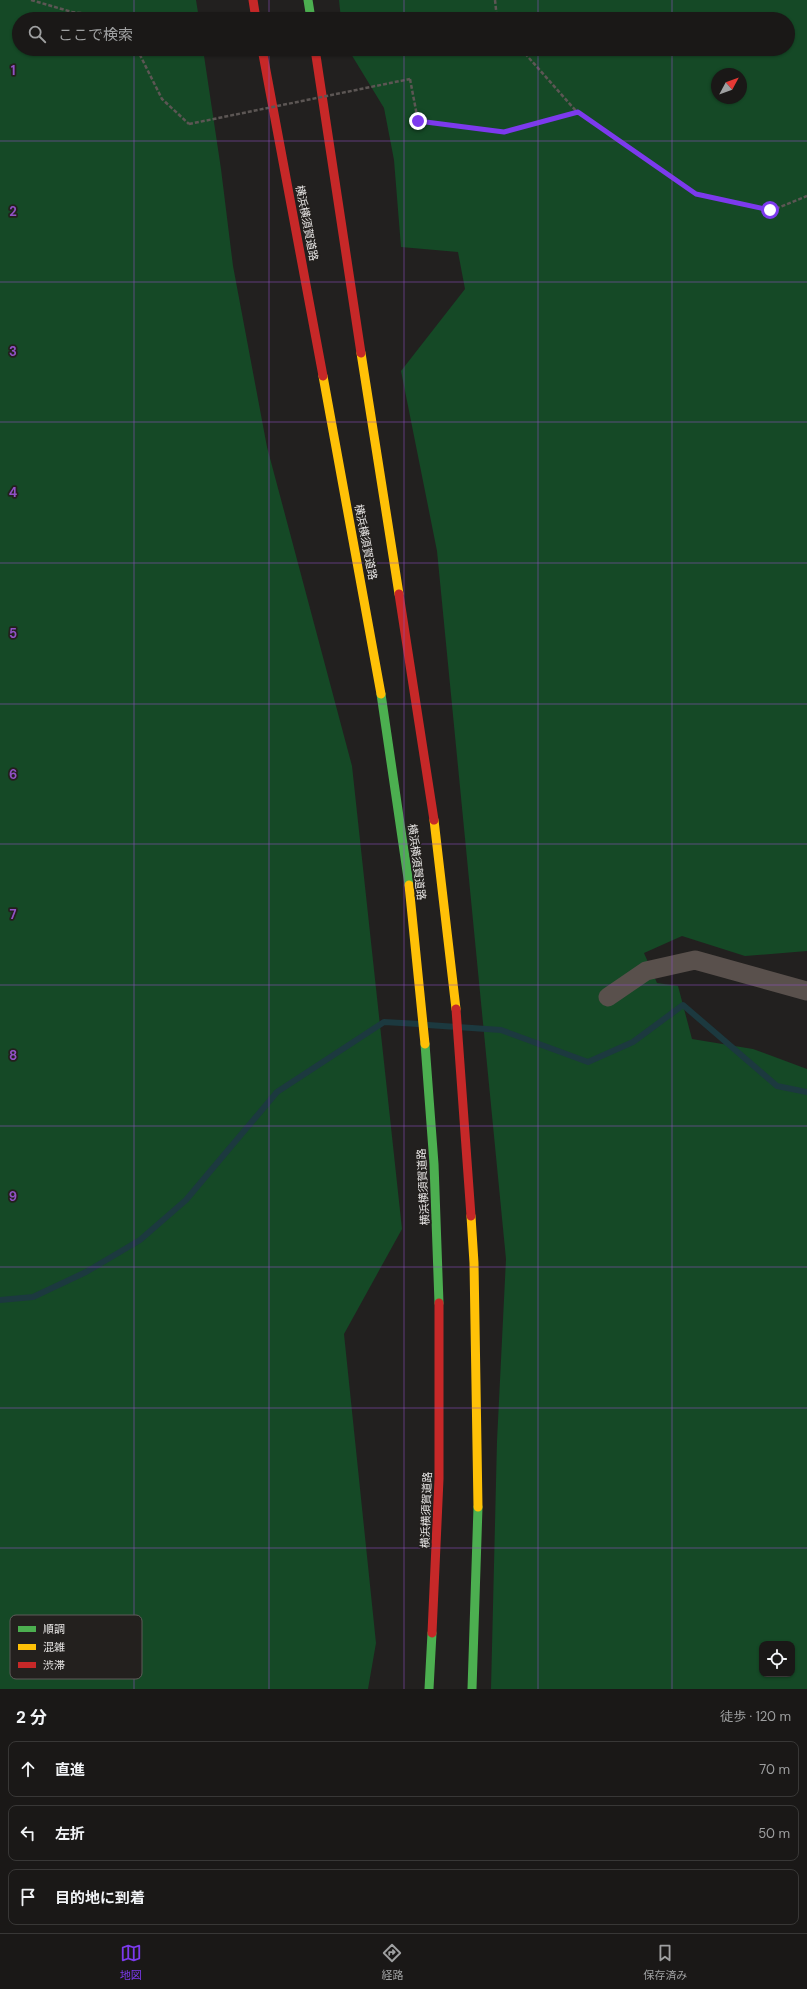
<!DOCTYPE html>
<html lang="ja">
<meta charset="utf-8">
<style>
:root{--surface:#1a1817;--page:#272524;--text:#f1f3f6;--muted:#9fa0a1;--line:#383736;--accent:#7c3aed}
body{margin:0;font-family:"DM Sans","Noto Sans JP",sans-serif;background:var(--page);color:var(--text)}
.controls{position:absolute;right:12px;bottom:12px;display:grid;overflow:hidden;border-radius:8px;box-shadow:0 1px 3px #0004}
.controls button{width:36px;height:36px;display:grid;place-items:center;padding:0;border:0;border-bottom:1px solid var(--line);background:var(--surface);color:var(--text);font:20px sans-serif}
.compass{position:absolute;left:711px;top:68px;width:36px;height:36px;border-radius:50%;background:var(--surface);box-shadow:0 1px 3px #0004;rotate:49deg}
.stop{position:absolute;width:12px;height:12px;margin:-9px;border:3px solid #7c3aed;border-radius:50%;background:#fff}
.stop.end{background:#7c3aed;border-color:#fff;box-shadow:0 1px 4px #0008}
.list{margin:0;padding:0;list-style:none}
h2{display:flex;justify-content:space-between;align-items:center;height:52px;margin:0;padding:0 16px;font-size:17px}
h2 small{font-size:13px;font-weight:400;color:var(--muted)}
.list li{display:grid;grid-template-columns:26px 1fr auto;gap:12px;align-items:center;box-sizing:border-box;height:56px;margin:0 8px 8px;padding:0 8px;border:1px solid var(--line);border-radius:8px}
.list b{display:block;font-size:15px;white-space:nowrap}
.list em{font-size:13px;font-style:normal;color:var(--muted)}
.icon{flex:none;width:22px;height:22px;fill:none;stroke:currentColor;stroke-width:2;stroke-linecap:round;stroke-linejoin:round}
.map{position:relative;flex:none;width:807px;height:1689px;overflow:hidden}
.search{position:absolute;background:var(--surface);box-shadow:0 1px 3px #0004;left:12px;right:12px;top:12px;height:44px;display:flex;align-items:center;gap:10px;box-sizing:border-box;padding:0 14px;border-radius:22px;color:var(--muted);font-size:15px}
.sheet{height:244px;background:var(--surface)}
nav{display:flex;justify-content:space-around;align-items:center;box-sizing:border-box;height:56px;border-top:1px solid var(--line);background:var(--surface);font-size:11px;color:var(--muted)}
nav a{display:grid;justify-items:center;gap:2px}
nav .on{color:var(--accent)}
.map>svg:first-child{display:block}
</style>
<div class="map">
<svg width="807" height="1689" viewBox="0 0 807 1689">
<rect width="100%" height="100%" fill="#22201f"/>
<path fill="#154926" fill-rule="evenodd" d="M 0,0 L 196,0 L 199,19 L 19,19 L 19,49 L 203,49 L 221,169 L 233,266 L 267,447 L 352,766 L 402,1229 L 344,1334 L 376,1643 L 368,1689 L 0,1689 Z
M 339,0 L 807,0 L 807,951 L 745,956 L 682,936 L 644,953 L 657,983 L 678,986 L 692,1039 L 753,1049 L 807,1069 L 807,1689 L 491,1689 L 497,1441 L 506,1259 L 437,551 L 401,371 L 465,289 L 458,252 L 401,247 L 394,160 L 384,108 L 348,49 L 788,49 L 788,19 L 341,19 ZM 717,74 L 741,74 L 741,98 L 717,98 ZM 762,1644 L 792,1644 L 792,1674 L 762,1674 Z"/>
<g fill="none" stroke-linecap="round" stroke-linejoin="round">
<path stroke="#1c393f" stroke-width="6" d="M 428,1025 L 501,1030 L 588,1062 L 633,1042 L 683,1005 L 777,1086 L 807,1092
M 0,1300 L 33,1297 L 86,1272 L 140,1240 L 186,1200 L 277,1092 L 384,1022 L 419,1024"/>
<path stroke="#5c5654" stroke-width="2.5" stroke-dasharray="4 2" stroke-linecap="butt" d="M 31,0 L 72,12 L 106,16 L 110,19
M 495,0 L 497,19
M 137,49 L 162,99 L 189,124
M 521,49 L 577,112
M 410,79 L 418,121 L 504,132 L 577,112 L 696,194 L 770,211 L 807,196"/>
<path stroke="#59504c" stroke-width="19" d="M 608,997 L 646,971 L 695,960 L 807,991"/>
<path stroke="#4caf50" stroke-width="9" d="M 308,0 L 311,19
M 381,694 L 409,885
M 425,1044 L 434,1164 L 439,1303
M 429,1689 L 432,1633
M 472,1689 L 478,1507"/>
<path stroke="#ffc107" stroke-width="9" d="M 361,353 L 399,594
M 323,376 L 381,694
M 434,820 L 456,1009
M 409,885 L 425,1044
M 471,1216 L 474,1263 L 478,1507"/>
<path stroke="#c62828" stroke-width="9" d="M 253,0 L 256,19
M 262,49 L 323,376
M 315,49 L 361,353
M 399,594 L 434,820
M 456,1009 L 471,1216
M 432,1633 L 439,1479 L 439,1303"/>
<path stroke="#5c5654" stroke-width="2.5" stroke-dasharray="4 2" stroke-linecap="butt" d="M 189,124 L 410,79"/>
</g>
<g fill="none" stroke-linecap="round" stroke-linejoin="round">
<path stroke="#7c3aed" stroke-width="5" d="M 418,121 L 504,132 L 578,112 L 696,194 L 770,210"/>
</g>
<path fill="none" stroke="#9151c6" stroke-width="1" stroke-opacity="0.55" d="M 134,0 L 134,19M 269,0 L 269,19M 404,0 L 404,19M 538,0 L 538,19M 672,0 L 672,19M 134,49 L 134,1689M 269,49 L 269,1689M 404,49 L 404,1689M 538,49 L 538,1689M 672,49 L 672,1689M 0,141 L 807,141M 0,282 L 807,282M 0,422 L 807,422M 0,563 L 807,563M 0,704 L 807,704M 0,844 L 807,844M 0,985 L 807,985M 0,1126 L 807,1126M 0,1267 L 807,1267M 0,1408 L 807,1408M 0,1548 L 807,1548"/>
<g text-anchor="middle" dominant-baseline="central" stroke-width="3.5" stroke-linejoin="round" paint-order="stroke">
<g font-size="11" fill="#e7e5e4" stroke="#23201e">
<text transform="translate(307 223) rotate(79)">横浜横須賀道路</text>
<text transform="translate(366 542) rotate(79)">横浜横須賀道路</text>
<text transform="translate(417 862) rotate(83)">横浜横須賀道路</text>
<text transform="translate(423 1187) rotate(-93)">横浜横須賀道路</text>
<text transform="translate(426 1510) rotate(-88)">横浜横須賀道路</text>
</g>
</g>
<rect x="10" y="1615" width="132" height="64" rx="6" fill="#23201e" stroke="#5e5b59" stroke-width="1"/>
<rect x="18" y="1626" width="18" height="6" fill="#4caf50"/>
<rect x="18" y="1644" width="18" height="6" fill="#ffc107"/>
<rect x="18" y="1662" width="18" height="6" fill="#c62828"/>
<g font-size="11" fill="#e7e5e4">
<text x="43" y="1633">順調</text>
<text x="43" y="1651">混雑</text>
<text x="43" y="1669">渋滞</text>
</g>
<g font-size="13" text-anchor="middle" font-weight="bold" fill="#9151c6" stroke="#23201e" stroke-width="3.5" stroke-linejoin="round" paint-order="stroke">
<text x="13" y="75">1</text>
<text x="13" y="216">2</text>
<text x="13" y="356">3</text>
<text x="13" y="497">4</text>
<text x="13" y="638">5</text>
<text x="13" y="779">6</text>
<text x="13" y="919">7</text>
<text x="13" y="1060">8</text>
<text x="13" y="1201">9</text>
</g>
</svg>
<div class="controls">
<button><svg class="icon" aria-label="locate" viewBox="0 0 24 24"><circle cx="12" cy="12" r="6"/><path d="M12 2v4M12 18v4M2 12h4M18 12h4"/></svg></button>
</div>
<svg class="compass" viewBox="-18 -18 36 36"><path d="M0-13l5 13h-10z" fill="#e53935"/><path d="M0 13l5-13h-10z" fill="#9fa0a1"/></svg>
<div class="stop" style="left:770px;top:210px"></div>
<div class="stop end" style="left:418px;top:121px"></div>
<div class="search"><svg class="icon" aria-label="search" viewBox="0 0 24 24"><circle cx="10" cy="10" r="6"/><path d="M15 15l6 6"/></svg>ここで検索</div>
</div>
<section class="sheet">
<h2>2 分<small>徒歩 · 120 m</small></h2>
<ul class="list">
<li><svg class="icon" aria-label="ahead" viewBox="0 0 24 24"><path d="M12 20V5M6 11l6-6 6 6"/></svg><div><b>直進</b></div><em>70 m</em></li>
<li><svg class="icon" aria-label="left" viewBox="0 0 24 24"><path d="M17 20v-9H6M10 6l-5 5 5 5"/></svg><div><b>左折</b></div><em>50 m</em></li>
<li><svg class="icon" aria-label="arrive" viewBox="0 0 24 24"><path d="M6 21V4h12l-3 4 3 4H6"/></svg><div><b>目的地に到着</b></div></li>
</ul>
</section>
<nav>
<a class="on"><svg class="icon" aria-label="map" viewBox="0 0 24 24"><path d="M3 6l6-2 6 2 6-2v14l-6 2-6-2-6 2zM9 4v14M15 6v14"/></svg>地図</a>
<a><svg class="icon" aria-label="directions" viewBox="0 0 24 24"><path d="M12 3l9 9-9 9-9-9zM9 14v-3h6M13 9l2 2-2 2"/></svg>経路</a>
<a><svg class="icon" aria-label="saved" viewBox="0 0 24 24"><path d="M7 4h10v16l-5-4-5 4z"/></svg>保存済み</a>
</nav>
